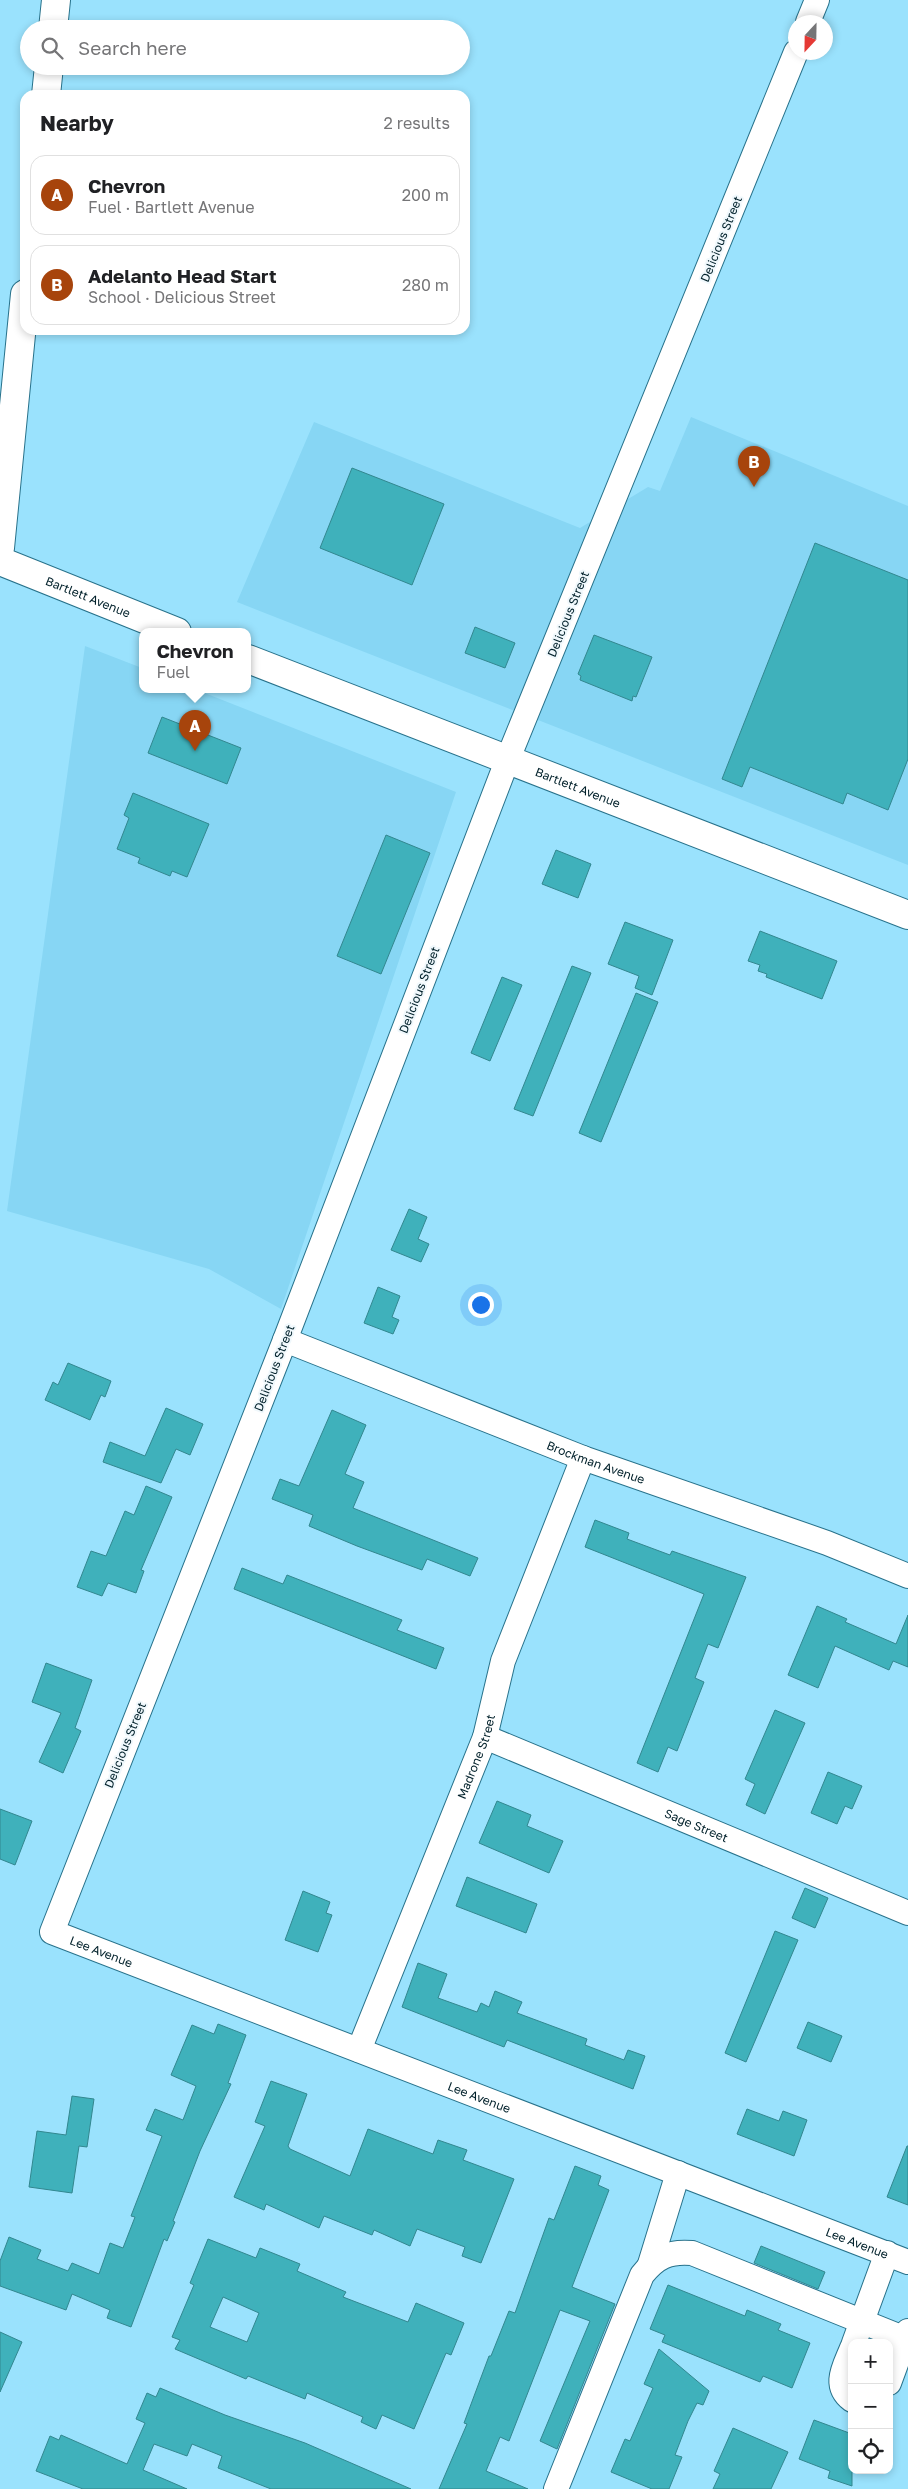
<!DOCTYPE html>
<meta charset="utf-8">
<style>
:root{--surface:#fff;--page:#f6f6f6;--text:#202124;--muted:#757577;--line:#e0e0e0;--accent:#a7440c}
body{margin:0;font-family:"Golos Text",sans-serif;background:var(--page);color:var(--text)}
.controls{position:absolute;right:15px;bottom:15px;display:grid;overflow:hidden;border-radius:10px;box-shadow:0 2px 8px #0003}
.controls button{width:45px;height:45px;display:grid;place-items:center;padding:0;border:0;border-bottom:1px solid var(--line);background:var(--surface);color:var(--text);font:25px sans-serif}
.compass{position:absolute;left:788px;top:15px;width:45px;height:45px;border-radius:50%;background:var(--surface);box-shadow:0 2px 8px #0003;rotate:202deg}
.you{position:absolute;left:480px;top:1304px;width:18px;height:18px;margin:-12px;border:4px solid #fff;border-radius:50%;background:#1a73e8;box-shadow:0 0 0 8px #1a73e833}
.badge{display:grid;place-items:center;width:32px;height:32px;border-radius:50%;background:var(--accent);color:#fff;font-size:16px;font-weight:700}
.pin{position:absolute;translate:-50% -41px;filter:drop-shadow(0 1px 2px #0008)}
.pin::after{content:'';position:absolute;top:26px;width:18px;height:15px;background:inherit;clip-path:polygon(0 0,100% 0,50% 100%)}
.popup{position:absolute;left:139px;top:628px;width:112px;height:65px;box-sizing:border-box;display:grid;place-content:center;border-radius:10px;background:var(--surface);filter:drop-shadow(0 1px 4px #0005);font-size:16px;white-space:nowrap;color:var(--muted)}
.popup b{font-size:19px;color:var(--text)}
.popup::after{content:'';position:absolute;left:50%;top:100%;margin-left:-10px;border:10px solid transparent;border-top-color:var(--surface)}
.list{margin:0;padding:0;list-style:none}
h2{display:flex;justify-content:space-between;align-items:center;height:65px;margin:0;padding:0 20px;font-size:21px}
h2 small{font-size:16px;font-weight:400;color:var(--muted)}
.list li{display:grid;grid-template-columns:32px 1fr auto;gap:15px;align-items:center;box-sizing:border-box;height:80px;margin:0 10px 10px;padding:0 10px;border:1px solid var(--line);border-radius:15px}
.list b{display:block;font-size:19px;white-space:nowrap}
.list p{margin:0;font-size:16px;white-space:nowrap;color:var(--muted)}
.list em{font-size:16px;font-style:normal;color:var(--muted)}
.icon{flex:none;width:28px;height:28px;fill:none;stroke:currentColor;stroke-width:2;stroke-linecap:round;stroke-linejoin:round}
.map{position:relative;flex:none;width:908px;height:2489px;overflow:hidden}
.search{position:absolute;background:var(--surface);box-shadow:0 2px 8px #0003;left:20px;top:20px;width:450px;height:55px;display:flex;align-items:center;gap:12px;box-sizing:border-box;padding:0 18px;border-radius:28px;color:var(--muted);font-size:19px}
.panel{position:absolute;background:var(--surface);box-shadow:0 2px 8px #0003;left:20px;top:90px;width:450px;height:245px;border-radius:15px}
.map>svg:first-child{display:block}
</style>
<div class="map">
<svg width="908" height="2489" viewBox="0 0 908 2489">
<rect width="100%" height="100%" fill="#9ae2fd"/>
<path fill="#87d6f4" d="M 691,417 L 908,506 L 908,865 L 237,602 L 314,422 L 580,528 L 648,487 L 660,491 Z
M 85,646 L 142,668 L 142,690 L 197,690 L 456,792 L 281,1309 L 209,1269 L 7,1211 Z"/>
<path fill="#3fb1bb" stroke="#32878f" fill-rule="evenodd" d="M 352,468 L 444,504 L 412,585 L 320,548 Z
M 815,543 L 908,580 L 908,759 L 888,810 L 847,793 L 843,804 L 750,767 L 742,787 L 722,779 Z
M 475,627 L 515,643 L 505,668 L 465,653 Z
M 594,635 L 652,657 L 636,697 L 633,696 L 632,701 L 580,680 L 581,676 L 578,674 Z
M 162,717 L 241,748 L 227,784 L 148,753 Z
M 133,793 L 209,824 L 187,877 L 172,871 L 170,876 L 138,863 L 140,858 L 117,849 L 129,818 L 124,815 Z
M 386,835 L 430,853 L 381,974 L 337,956 Z
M 556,850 L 591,864 L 578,898 L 542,884 Z
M 625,922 L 673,940 L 652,995 L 635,988 L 639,976 L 608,964 Z
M 760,931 L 837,961 L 822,999 L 766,977 L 767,974 L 758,971 L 760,965 L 748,961 Z
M 572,966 L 591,973 L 533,1116 L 514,1109 Z
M 502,977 L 522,985 L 490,1061 L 471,1053 Z
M 636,993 L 658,1002 L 601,1142 L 579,1133 Z
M 409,1209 L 427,1217 L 418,1239 L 429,1244 L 421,1262 L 391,1250 Z
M 378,1287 L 400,1296 L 392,1317 L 399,1320 L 393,1334 L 364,1323 Z
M 68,1363 L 111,1381 L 105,1397 L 101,1395 L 90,1420 L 45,1400 L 53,1382 L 58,1385 Z
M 166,1408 L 203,1424 L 190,1455 L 176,1449 L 161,1483 L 103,1462 L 110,1442 L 145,1456 Z
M 332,1410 L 366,1425 L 345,1474 L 364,1482 L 353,1508 L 478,1558 L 470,1576 L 427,1559 L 422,1570 L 357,1546 L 309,1526 L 313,1515 L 272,1499 L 280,1479 L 299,1486 Z
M 146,1486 L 172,1497 L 141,1570 L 144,1571 L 136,1593 L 108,1583 L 102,1596 L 77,1587 L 91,1551 L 106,1556 L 125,1511 L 134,1515 Z
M 595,1520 L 629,1533 L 627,1539 L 670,1555 L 672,1551 L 746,1577 L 718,1648 L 708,1644 L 695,1678 L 704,1682 L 677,1751 L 668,1747 L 658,1772 L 637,1763 L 704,1594 L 585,1547 Z
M 242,1568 L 283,1584 L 287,1575 L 402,1620 L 397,1630 L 444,1648 L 436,1669 L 234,1589 Z
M 817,1606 L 847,1619 L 845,1622 L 896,1644 L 908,1615 L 908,1667 L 893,1661 L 889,1670 L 835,1646 L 818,1688 L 788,1675 Z
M 46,1663 L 92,1680 L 75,1728 L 81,1731 L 63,1773 L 39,1762 L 61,1713 L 32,1702 Z
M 775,1710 L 805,1723 L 765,1814 L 746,1805 L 755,1784 L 745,1779 Z
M 828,1772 L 862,1786 L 852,1809 L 845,1806 L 837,1824 L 811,1813 Z
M 497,1801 L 531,1815 L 527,1826 L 563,1841 L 549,1873 L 479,1843 Z
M 0,1809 L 32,1821 L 15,1865 L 0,1859 Z
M 467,1877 L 537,1904 L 526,1933 L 456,1906 Z
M 805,1888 L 828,1898 L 815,1928 L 792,1918 Z
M 303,1891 L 330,1902 L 326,1913 L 332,1915 L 318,1952 L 285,1940 Z
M 775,1931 L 798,1940 L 746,2062 L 725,2053 Z
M 418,1963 L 447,1974 L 438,1998 L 477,2012 L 481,2003 L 489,2007 L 495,1991 L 522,2002 L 517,2013 L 587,2039 L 585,2045 L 624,2060 L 628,2050 L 645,2056 L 633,2089 L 507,2040 L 504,2047 L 402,2007 Z
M 808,2022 L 842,2036 L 831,2062 L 797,2048 Z
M 218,2024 L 246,2035 L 228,2083 L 231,2084 L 200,2151 L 173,2221 L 175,2222 L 167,2241 L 164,2239 L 131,2327 L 107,2318 L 110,2310 L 72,2294 L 66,2310 L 0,2286 L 0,2261 L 9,2237 L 41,2250 L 37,2259 L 68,2271 L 72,2263 L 99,2274 L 110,2243 L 123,2248 L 135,2217 L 131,2216 L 162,2136 L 146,2130 L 155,2109 L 183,2120 L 196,2086 L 171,2075 L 192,2025 L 214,2034 Z
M 271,2081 L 307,2094 L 288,2146 L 290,2149 L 350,2176 L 368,2129 L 433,2154 L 438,2140 L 467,2150 L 463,2160 L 514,2179 L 481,2263 L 462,2256 L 465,2247 L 417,2229 L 410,2246 L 374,2230 L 372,2235 L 324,2216 L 319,2228 L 266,2204 L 264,2210 L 234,2197 L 265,2126 L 255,2122 Z
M 72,2096 L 94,2099 L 87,2147 L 79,2146 L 72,2193 L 29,2187 L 37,2131 L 66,2135 Z
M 747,2109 L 779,2121 L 783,2111 L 807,2120 L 794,2156 L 737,2134 Z
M 907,2146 L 908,2146 L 908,2205 L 887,2197 Z
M 575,2166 L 601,2176 L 598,2185 L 609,2190 L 572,2287 L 615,2304 L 557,2449 L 540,2441 L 590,2321 L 560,2310 L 509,2441 L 500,2437 L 486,2471 L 528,2489 L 439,2489 L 467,2424 L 464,2423 L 489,2356 L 491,2356 L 509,2311 L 515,2313 L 549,2218 L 554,2220 Z
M 208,2239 L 256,2258 L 260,2248 L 300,2264 L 297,2271 L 346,2292 L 343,2297 L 408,2322 L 416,2303 L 464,2323 L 451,2355 L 446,2353 L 414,2429 L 382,2415 L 376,2429 L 361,2422 L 363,2417 L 307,2393 L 305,2399 L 248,2376 L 246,2379 L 175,2349 L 180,2340 L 172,2337 L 194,2285 L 190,2283 ZM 223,2297 L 259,2313 L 247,2342 L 210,2327 Z
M 761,2246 L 825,2272 L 818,2289 L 754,2263 Z
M 668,2285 L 745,2316 L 747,2310 L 781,2324 L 778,2330 L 810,2343 L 792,2388 L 763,2376 L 760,2382 L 662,2342 L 665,2335 L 650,2329 Z
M 0,2332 L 22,2342 L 0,2392 Z
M 659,2349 L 709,2391 L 703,2405 L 697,2403 L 688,2421 L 675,2455 L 682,2457 L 669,2489 L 652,2489 L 611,2472 L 625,2439 L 630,2441 L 653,2388 L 644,2384 Z
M 160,2388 L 225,2415 L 305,2443 L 411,2489 L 271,2489 L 218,2468 L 222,2456 L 192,2444 L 187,2456 L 154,2444 L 143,2470 L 187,2489 L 83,2489 L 36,2471 L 50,2436 L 59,2440 L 61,2435 L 127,2464 L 145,2423 L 136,2419 L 147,2393 L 156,2397 Z
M 814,2420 L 852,2434 L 852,2486 L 828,2478 L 830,2471 L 799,2459 Z
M 733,2428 L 788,2452 L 771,2489 L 713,2489 L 720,2474 L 714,2471 Z"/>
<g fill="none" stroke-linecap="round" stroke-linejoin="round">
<g stroke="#28728b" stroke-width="26">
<g id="minor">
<path d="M 808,22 L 817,0"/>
<path id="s1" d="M 796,52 L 507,761 L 285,1340 L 52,1932 L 908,2262"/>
<path id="s2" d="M 285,1340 L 583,1458 L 827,1543 L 908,1576"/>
<path id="s3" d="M 485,1737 L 908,1913"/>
<path id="s4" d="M 359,2050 L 485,1737 L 503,1661 L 583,1458"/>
<path d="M 650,2264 L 678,2173"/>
<path d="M 854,2343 L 887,2253"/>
<path d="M 852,2348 C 845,2366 832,2385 852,2400"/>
<path d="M 889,2383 L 908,2331"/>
<path d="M 556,2489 L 642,2275 C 656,2257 669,2251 692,2253 L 908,2340"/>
</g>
</g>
<g stroke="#28728b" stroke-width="30">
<g id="tertiary">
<path id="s5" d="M 0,561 L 177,632"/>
<path id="s6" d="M 248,659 L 908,915"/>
</g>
</g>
<g stroke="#28728b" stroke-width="30">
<path id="trunk" d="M 53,29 L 56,0
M 46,95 L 49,66
M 0,548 L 25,294"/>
</g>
<use href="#minor" stroke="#fff" stroke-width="24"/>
<use href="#tertiary" stroke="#fff" stroke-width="28"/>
<use href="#trunk" stroke="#fff" stroke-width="28"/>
</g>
<g text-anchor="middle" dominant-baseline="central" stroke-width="4" stroke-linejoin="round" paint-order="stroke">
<g font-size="12" fill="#01202a" stroke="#f0f8fc">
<text transform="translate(721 239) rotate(-68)">Delicious Street</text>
<text stroke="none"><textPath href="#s5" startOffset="95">Bartlett Avenue</textPath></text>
<text transform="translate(568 614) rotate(-68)">Delicious Street</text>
<text stroke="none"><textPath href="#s6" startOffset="354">Bartlett Avenue</textPath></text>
<text transform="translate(419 990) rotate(-69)">Delicious Street</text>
<text transform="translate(274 1368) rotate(-69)">Delicious Street</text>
<text stroke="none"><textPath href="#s2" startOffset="334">Brockman Avenue</textPath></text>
<text transform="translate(125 1745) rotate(-68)">Delicious Street</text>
<text stroke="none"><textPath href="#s4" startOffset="316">Madrone Street</textPath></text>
<text stroke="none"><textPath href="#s3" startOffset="229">Sage Street</textPath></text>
<text stroke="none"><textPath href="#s1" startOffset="2075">Lee Avenue</textPath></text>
<text stroke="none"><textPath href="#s1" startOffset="2480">Lee Avenue</textPath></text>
<text stroke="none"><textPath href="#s1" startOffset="2885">Lee Avenue</textPath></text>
</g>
</g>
</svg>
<div class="controls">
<button>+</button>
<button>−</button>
<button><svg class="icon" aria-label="locate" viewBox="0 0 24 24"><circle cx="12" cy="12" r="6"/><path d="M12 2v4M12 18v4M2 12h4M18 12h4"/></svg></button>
</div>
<svg class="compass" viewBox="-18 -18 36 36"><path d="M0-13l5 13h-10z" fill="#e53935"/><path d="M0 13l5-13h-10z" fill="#757577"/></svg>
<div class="you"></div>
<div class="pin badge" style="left:195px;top:751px">A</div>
<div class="popup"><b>Chevron</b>Fuel</div>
<div class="pin badge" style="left:754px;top:487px">B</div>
<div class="search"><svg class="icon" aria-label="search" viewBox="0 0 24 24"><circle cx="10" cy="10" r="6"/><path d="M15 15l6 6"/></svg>Search here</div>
<section class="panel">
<h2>Nearby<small>2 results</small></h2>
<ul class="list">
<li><span class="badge">A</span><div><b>Chevron</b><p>Fuel · Bartlett Avenue</p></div><em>200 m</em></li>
<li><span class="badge">B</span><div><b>Adelanto Head Start</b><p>School · Delicious Street</p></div><em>280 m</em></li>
</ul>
</section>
</div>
